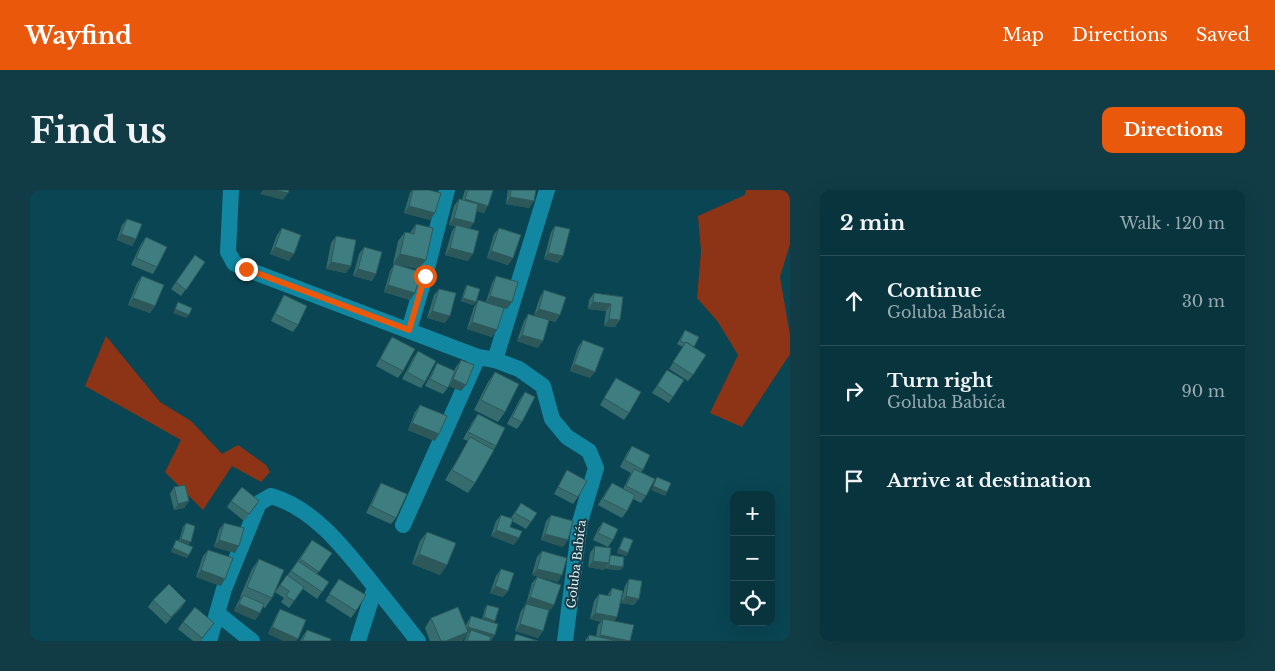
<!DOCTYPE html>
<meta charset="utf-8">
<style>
:root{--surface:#08343e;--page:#113c45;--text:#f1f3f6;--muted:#98aab0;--line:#294f58;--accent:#ea580c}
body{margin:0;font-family:"Libre Baskerville",serif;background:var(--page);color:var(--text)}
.controls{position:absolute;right:15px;bottom:15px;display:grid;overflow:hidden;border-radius:10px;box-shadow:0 5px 20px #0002}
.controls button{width:45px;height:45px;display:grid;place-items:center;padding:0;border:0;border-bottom:1px solid var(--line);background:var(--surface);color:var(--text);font:25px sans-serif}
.stop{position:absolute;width:15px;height:15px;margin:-11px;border:4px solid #ea580c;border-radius:50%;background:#fff}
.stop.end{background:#ea580c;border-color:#fff;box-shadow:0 1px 5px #0008}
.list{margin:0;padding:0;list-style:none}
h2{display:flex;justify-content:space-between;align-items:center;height:65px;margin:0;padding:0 20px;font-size:21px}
h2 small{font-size:16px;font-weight:400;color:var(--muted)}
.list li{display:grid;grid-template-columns:32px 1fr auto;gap:15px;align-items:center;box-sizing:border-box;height:90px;padding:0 20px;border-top:1px solid var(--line)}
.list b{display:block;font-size:19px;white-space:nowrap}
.list p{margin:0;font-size:16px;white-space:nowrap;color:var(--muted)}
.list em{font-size:16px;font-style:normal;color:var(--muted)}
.icon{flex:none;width:28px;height:28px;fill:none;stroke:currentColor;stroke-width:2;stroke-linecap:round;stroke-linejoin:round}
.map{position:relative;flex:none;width:760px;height:451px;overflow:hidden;border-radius:10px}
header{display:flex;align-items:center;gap:30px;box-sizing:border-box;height:70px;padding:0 25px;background:var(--accent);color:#fff}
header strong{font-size:24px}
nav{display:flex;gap:28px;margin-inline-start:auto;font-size:18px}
.intro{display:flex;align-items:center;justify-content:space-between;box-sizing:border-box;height:120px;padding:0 30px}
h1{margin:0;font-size:35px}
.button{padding:12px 22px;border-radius:10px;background:var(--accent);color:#fff;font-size:18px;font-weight:700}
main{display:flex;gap:30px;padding:0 30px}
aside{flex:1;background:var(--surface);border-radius:10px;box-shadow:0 5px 20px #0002}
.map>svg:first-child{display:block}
</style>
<header>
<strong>Wayfind</strong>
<nav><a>Map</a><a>Directions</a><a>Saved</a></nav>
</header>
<div class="intro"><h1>Find us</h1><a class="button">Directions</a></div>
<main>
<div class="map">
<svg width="760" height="451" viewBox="0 0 760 451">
<rect width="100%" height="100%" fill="#0a4553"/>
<path fill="#8c3415" d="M 716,0 L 760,0 L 760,54 L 750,87 L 760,145 L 760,164 L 712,237 L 680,223 L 708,165 L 688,132 L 667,108 L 671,61 L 668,26 L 715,5 Z
M 76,146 L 130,212 L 161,231 L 192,264 L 208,255 L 236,275 L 240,282 L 231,292 L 202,276 L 173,320 L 135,282 L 151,250 L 55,196 Z"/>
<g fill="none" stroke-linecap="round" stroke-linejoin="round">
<path stroke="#1187a1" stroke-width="16" d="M 201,0 L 198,62 L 204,73 L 216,79 L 448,167 L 465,170 L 489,179 L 513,196 L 522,229 L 537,247 L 559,261 L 566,278 L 550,332 L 535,451
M 379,140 L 395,86 L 417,0
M 465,170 L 517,0
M 373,335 L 448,167
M 187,423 L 222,451
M 179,451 L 194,399 L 229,313 L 241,306 C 286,319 317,362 345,397 C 360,415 374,433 388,451
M 328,451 L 345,397"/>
</g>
<path fill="#366c6e" d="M 382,0 L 399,0 L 400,30 L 374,23 L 380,3 Z
M 435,0 L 463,0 L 454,23 L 447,21 L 440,38 L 438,71 L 415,65 L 422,41 L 425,36 L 419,35 L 424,16 L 429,9 L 432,10 Z
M 478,0 L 506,0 L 499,18 L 476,14 Z
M 97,29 L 106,49 L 102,56 L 87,50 L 92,35 Z
M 386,34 L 389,79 L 363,74 L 368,51 L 375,42 L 380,43 Z
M 525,36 L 528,73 L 514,69 L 521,42 Z
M 252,38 L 259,71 L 240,64 L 247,45 Z
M 469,38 L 483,68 L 478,75 L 457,68 L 464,44 Z
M 306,46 L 321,76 L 316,83 L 296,79 L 301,53 Z
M 116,47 L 127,77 L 123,84 L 101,75 L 111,54 Z
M 334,57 L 346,84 L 342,91 L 323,86 L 329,64 Z
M 165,65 L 175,72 L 151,106 L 141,99 Z
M 364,74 L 380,110 L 354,102 L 360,81 Z
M 112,86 L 125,116 L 120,123 L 98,115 L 107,93 Z
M 466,86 L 477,119 L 474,118 L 462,147 L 437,139 L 444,117 L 448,110 L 456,112 L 462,93 Z
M 437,95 L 443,115 L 431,111 L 435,98 Z
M 409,99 L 415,133 L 397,128 L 404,105 Z
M 514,100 L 530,125 L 525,132 L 504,125 L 510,107 Z
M 564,103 L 593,107 L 585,137 L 574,136 L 576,121 L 558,119 L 559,110 Z
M 254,105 L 268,135 L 263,142 L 241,131 L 250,112 Z
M 498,124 L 508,158 L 487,151 L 494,131 Z
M 655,140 L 664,157 L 663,185 L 658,191 L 639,179 L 653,157 L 647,154 Z
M 362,147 L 373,181 L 368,188 L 346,176 L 358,153 Z
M 553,150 L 560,188 L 540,181 L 548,157 Z
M 388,161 L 395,192 L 391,198 L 372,189 L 383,168 Z
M 431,170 L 431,201 L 419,196 L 413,204 L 395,196 L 403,180 L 407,173 L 424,181 L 426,177 Z
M 637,180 L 654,190 L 639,213 L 622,203 Z
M 465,182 L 475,222 L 468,232 L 444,220 L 458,192 Z
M 586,188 L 599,223 L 594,230 L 570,215 Z
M 495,202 L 492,232 L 487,239 L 477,234 L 490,209 Z
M 390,215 L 405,251 L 378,240 L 385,222 Z
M 448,224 L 466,256 L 445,293 L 438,303 L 415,290 L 438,251 L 433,249 L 443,231 Z
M 602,256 L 613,280 L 611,282 L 616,306 L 611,313 L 603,309 L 597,321 L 592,328 L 568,315 L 577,300 L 582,293 L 593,299 L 601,283 L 590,277 L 597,263 Z
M 537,280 L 548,307 L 543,314 L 524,304 L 533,287 Z
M 351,293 L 366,328 L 361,334 L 336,323 L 347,300 Z
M 144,297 L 159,311 L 154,318 L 144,320 L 140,304 Z
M 201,311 L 225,317 L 214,331 L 197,317 Z
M 491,313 L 501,332 L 496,339 L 482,331 L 480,337 L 484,355 L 461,346 L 466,331 L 471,325 L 481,328 Z
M 521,325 L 533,357 L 511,350 L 516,331 Z
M 573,332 L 583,350 L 578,357 L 563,350 L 568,339 Z
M 156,333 L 159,365 L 157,368 L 141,362 L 146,350 L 149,351 L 153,337 Z
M 194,333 L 205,363 L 184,357 L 189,340 Z
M 397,342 L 417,375 L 410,385 L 382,374 L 390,351 Z
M 594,347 L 598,363 L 596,366 L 587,363 L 592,350 Z
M 282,350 L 302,363 L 287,384 L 299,392 L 287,409 L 273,399 L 259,418 L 251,412 L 254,408 L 245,402 L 257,385 L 257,386 Z
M 565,356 L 580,365 L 591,380 L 576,379 L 576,377 L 574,380 L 558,377 L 560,363 Z
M 178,360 L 191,396 L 166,387 L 173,366 Z
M 512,361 L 528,392 L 502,385 L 507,367 Z
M 229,369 L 242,408 L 235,418 L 233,417 L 230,423 L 225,430 L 204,421 L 208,412 L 211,407 L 210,407 L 222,379 Z
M 471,379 L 478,401 L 473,407 L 460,403 L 466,386 Z
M 507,387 L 519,422 L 513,441 L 508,448 L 485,441 L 491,421 L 496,414 L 502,393 Z
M 309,389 L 326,421 L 321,428 L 295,411 Z
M 599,389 L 604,415 L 591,413 L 595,396 Z
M 582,398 L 585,431 L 600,451 L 555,451 L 559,445 L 566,447 L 568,435 L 571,432 L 560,429 L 564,411 L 569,404 L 577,406 Z
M 123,410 L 152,417 L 136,434 L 118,417 Z
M 457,415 L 465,431 L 463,433 L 461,451 L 434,451 L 437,445 L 436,445 L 432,451 L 400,451 L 395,438 L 401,428 L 436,435 L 441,426 L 452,429 L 455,418 Z
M 250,419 L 276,430 L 238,444 L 246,426 Z
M 153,432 L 184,433 L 171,451 L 163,451 L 148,439 Z
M 277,440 L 300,451 L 270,451 L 272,447 Z"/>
<path fill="#2c585a" d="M 233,0 L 244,0 L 258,3 L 253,10 L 230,4 Z
M 480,7 L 504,11 L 499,18 L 476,14 Z
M 435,9 L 458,16 L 454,23 L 431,16 Z
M 379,16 L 405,23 L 400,30 L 374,23 Z
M 424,28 L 444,33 L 439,40 L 426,35 L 425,36 L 419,35 Z
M 91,44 L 106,49 L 102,56 L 87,50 Z
M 245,57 L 264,64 L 259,71 L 240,64 Z
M 420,58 L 443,64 L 438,71 L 415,65 Z
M 461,61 L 483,68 L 478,75 L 457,68 Z
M 518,63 L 533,66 L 528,73 L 514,69 Z
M 370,64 L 396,70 L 389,79 L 363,74 Z
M 301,72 L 321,76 L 316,83 L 296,79 Z
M 328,79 L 346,84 L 342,91 L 323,86 Z
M 358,95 L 385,103 L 380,110 L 354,102 Z
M 460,106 L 482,112 L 477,119 L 456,113 Z
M 103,108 L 125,116 L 120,123 L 98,115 Z
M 433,108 L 446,112 L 443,115 L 431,111 Z
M 563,112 L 581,114 L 576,121 L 558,119 Z
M 145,119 L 159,125 L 156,128 L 143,123 Z
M 509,119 L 530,125 L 525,132 L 504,125 Z
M 402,121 L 420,126 L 415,133 L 397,128 Z
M 579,129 L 590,130 L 585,137 L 574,136 Z
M 442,132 L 467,140 L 462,147 L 437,139 Z
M 492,145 L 513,151 L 508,158 L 487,151 Z
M 544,174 L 565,182 L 560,188 L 540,181 Z
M 423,189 L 436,195 L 431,201 L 419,196 Z
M 382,233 L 409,244 L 405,251 L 378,240 Z
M 623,296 L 637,302 L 635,306 L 621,300 Z
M 159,311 L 154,318 L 144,320 L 148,314 Z
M 466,340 L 489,348 L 484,355 L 461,346 Z
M 515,344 L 538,350 L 533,357 L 511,350 Z
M 151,349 L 161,352 L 158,355 L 149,353 Z
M 189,350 L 209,356 L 205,363 L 184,357 Z
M 143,358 L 159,365 L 157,368 L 141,362 Z
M 589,359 L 598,363 L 596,366 L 587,363 Z
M 389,364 L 417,375 L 410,385 L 382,374 Z
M 563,371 L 579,373 L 574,380 L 558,377 Z
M 579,375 L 593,377 L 591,380 L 576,379 Z
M 507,379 L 532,385 L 528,392 L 502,385 Z
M 171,380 L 195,389 L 191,396 L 166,387 Z
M 465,396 L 478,401 L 473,407 L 460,403 Z
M 596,406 L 609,409 L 604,415 L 591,413 Z
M 500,407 L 524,415 L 519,422 L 495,414 Z
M 156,411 L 152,417 L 136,434 L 141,427 Z
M 209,414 L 230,423 L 225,430 L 204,421 Z
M 565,423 L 587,427 L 583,434 L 573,429 L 571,432 L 560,429 Z
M 454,427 L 465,431 L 462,434 L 451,431 Z
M 490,434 L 513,441 L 508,448 L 485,441 Z
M 242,437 L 268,449 L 266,451 L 253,451 L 238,444 Z
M 438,437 L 465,445 L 461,451 L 459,451 L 441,440 L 432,451 L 416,451 L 433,444 Z
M 570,445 L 600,451 L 566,451 Z"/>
<path fill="#3f7e80" stroke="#2c585a" d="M 244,0 L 259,0 L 258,3 Z
M 383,0 L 399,0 L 411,3 L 405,23 L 379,16 Z
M 438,0 L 463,0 L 458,16 L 435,9 Z
M 481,0 L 506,0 L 504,11 L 480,7 Z
M 429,9 L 448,14 L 444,33 L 424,28 Z
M 97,29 L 112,34 L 106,49 L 91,44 Z
M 386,34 L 403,38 L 396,70 L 370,64 L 375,42 L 384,44 Z
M 426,35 L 449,41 L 443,64 L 420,58 Z
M 525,36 L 540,39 L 533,66 L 518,63 Z
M 252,38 L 271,45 L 264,64 L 245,57 Z
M 469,38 L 491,45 L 483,68 L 461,61 Z
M 306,46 L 326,50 L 321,76 L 301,72 Z
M 116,47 L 137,57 L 127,77 L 106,68 Z
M 334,57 L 352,62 L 346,84 L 328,79 Z
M 165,65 L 175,72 L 156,100 L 146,92 Z
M 364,74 L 391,82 L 385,103 L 358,95 Z
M 112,86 L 134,95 L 125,116 L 103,108 Z
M 466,86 L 488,92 L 482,112 L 460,106 Z
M 437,95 L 450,99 L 446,112 L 433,108 Z
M 409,99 L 426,103 L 420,126 L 402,121 Z
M 514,100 L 536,107 L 530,125 L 509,119 Z
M 564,103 L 593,107 L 590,130 L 579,129 L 581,114 L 563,112 Z
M 254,105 L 277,116 L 268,135 L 245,124 Z
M 448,110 L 474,118 L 467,140 L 442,132 Z
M 148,112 L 162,118 L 159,125 L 145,119 Z
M 498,124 L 519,130 L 513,151 L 492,145 Z
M 655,140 L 669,147 L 664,157 L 656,152 L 655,153 L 650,151 Z
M 362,147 L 385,159 L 373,181 L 350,169 Z
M 553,150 L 574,158 L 565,182 L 544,174 Z
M 656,152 L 676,165 L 663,185 L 643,172 Z
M 388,161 L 406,171 L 395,192 L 377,182 Z
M 431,170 L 444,175 L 436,195 L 423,189 Z
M 407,173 L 425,181 L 418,198 L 400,189 Z
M 637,180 L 654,190 L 643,207 L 627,196 Z
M 465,182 L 489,194 L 475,222 L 451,210 Z
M 586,188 L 611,202 L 599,223 L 574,208 Z
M 495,202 L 505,207 L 492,232 L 482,227 Z
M 390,215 L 417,226 L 409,244 L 382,233 Z
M 448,224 L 475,238 L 466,256 L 438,242 Z
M 440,247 L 464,260 L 445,293 L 422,280 Z
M 602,256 L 620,265 L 613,280 L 595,270 Z
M 604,279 L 625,289 L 616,306 L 596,296 Z
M 537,280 L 557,291 L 548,307 L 528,297 Z
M 627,287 L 641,293 L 637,302 L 623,296 Z
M 351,293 L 377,304 L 366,328 L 341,316 Z
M 582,293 L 605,305 L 597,321 L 573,309 Z
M 155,295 L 159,311 L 148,314 L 144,297 Z
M 212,297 L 229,311 L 219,324 L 201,311 Z
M 491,313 L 507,323 L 501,332 L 485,323 Z
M 471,325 L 483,329 L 480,337 L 492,341 L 489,348 L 466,340 Z
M 521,325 L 543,331 L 538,350 L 515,344 Z
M 573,332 L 588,339 L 583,350 L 568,343 Z
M 156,333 L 165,336 L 161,352 L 151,349 Z
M 194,333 L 214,338 L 209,356 L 189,350 Z
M 397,342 L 426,353 L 417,375 L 389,364 Z
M 594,347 L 603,350 L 598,363 L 589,359 Z
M 146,350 L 163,357 L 159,365 L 143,358 Z
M 282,350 L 302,363 L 289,382 L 270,369 Z
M 565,356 L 581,358 L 579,373 L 563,371 Z
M 178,360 L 203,368 L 195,389 L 171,380 Z
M 512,361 L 537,368 L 532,385 L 507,379 Z
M 580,365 L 594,367 L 593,377 L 579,375 Z
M 229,369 L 254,380 L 242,408 L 217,397 Z
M 268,371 L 299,392 L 292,402 L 261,381 Z
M 471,379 L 484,383 L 478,401 L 465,396 Z
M 257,385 L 274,397 L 264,411 L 256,406 L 259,401 L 250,395 Z
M 507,387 L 531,395 L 524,415 L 500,407 Z
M 309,389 L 336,405 L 326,421 L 299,404 Z
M 599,389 L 612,391 L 609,409 L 596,406 Z
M 139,394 L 156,411 L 141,427 L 123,410 Z
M 582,398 L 593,401 L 587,427 L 565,423 L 569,404 L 580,406 Z
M 213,405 L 234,414 L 230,423 L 209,414 Z
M 496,414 L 519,420 L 513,441 L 490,434 Z
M 457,415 L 469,418 L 465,431 L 454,427 Z
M 165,417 L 184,433 L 172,448 L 153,432 Z
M 428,417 L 438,442 L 416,451 L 411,451 L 401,428 Z
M 250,419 L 276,430 L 268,449 L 242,437 Z
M 441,426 L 468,434 L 465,445 L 438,437 Z
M 573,429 L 604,435 L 600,451 L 570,445 Z
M 277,440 L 301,449 L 300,451 L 272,451 Z
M 441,440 L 461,447 L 459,451 L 437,451 Z
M 486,444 L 508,451 L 484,451 Z
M 559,445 L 583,450 L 582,451 L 558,451 Z"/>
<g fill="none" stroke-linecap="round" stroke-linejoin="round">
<path stroke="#ea580c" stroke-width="6" d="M 216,79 L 379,140 L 395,86"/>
</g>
<g text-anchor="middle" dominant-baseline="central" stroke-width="4" stroke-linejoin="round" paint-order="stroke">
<g font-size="12" fill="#d9f4fc" stroke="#193841">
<text transform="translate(546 374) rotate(-83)">Goluba Babića</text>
</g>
</g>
</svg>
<div class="controls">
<button>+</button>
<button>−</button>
<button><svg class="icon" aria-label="locate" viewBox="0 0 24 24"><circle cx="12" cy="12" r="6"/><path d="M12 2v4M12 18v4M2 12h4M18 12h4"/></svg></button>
</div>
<div class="stop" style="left:395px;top:86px"></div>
<div class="stop end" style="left:216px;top:79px"></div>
</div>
<aside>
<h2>2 min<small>Walk · 120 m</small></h2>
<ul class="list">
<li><svg class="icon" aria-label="ahead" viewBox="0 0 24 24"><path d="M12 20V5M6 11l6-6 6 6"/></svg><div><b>Continue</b><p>Goluba Babića</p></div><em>30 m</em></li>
<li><svg class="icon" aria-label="right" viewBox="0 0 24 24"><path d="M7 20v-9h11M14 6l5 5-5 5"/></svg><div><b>Turn right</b><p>Goluba Babića</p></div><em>90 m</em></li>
<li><svg class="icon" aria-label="arrive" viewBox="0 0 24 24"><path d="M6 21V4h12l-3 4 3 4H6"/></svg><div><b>Arrive at destination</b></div></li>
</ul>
</aside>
</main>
